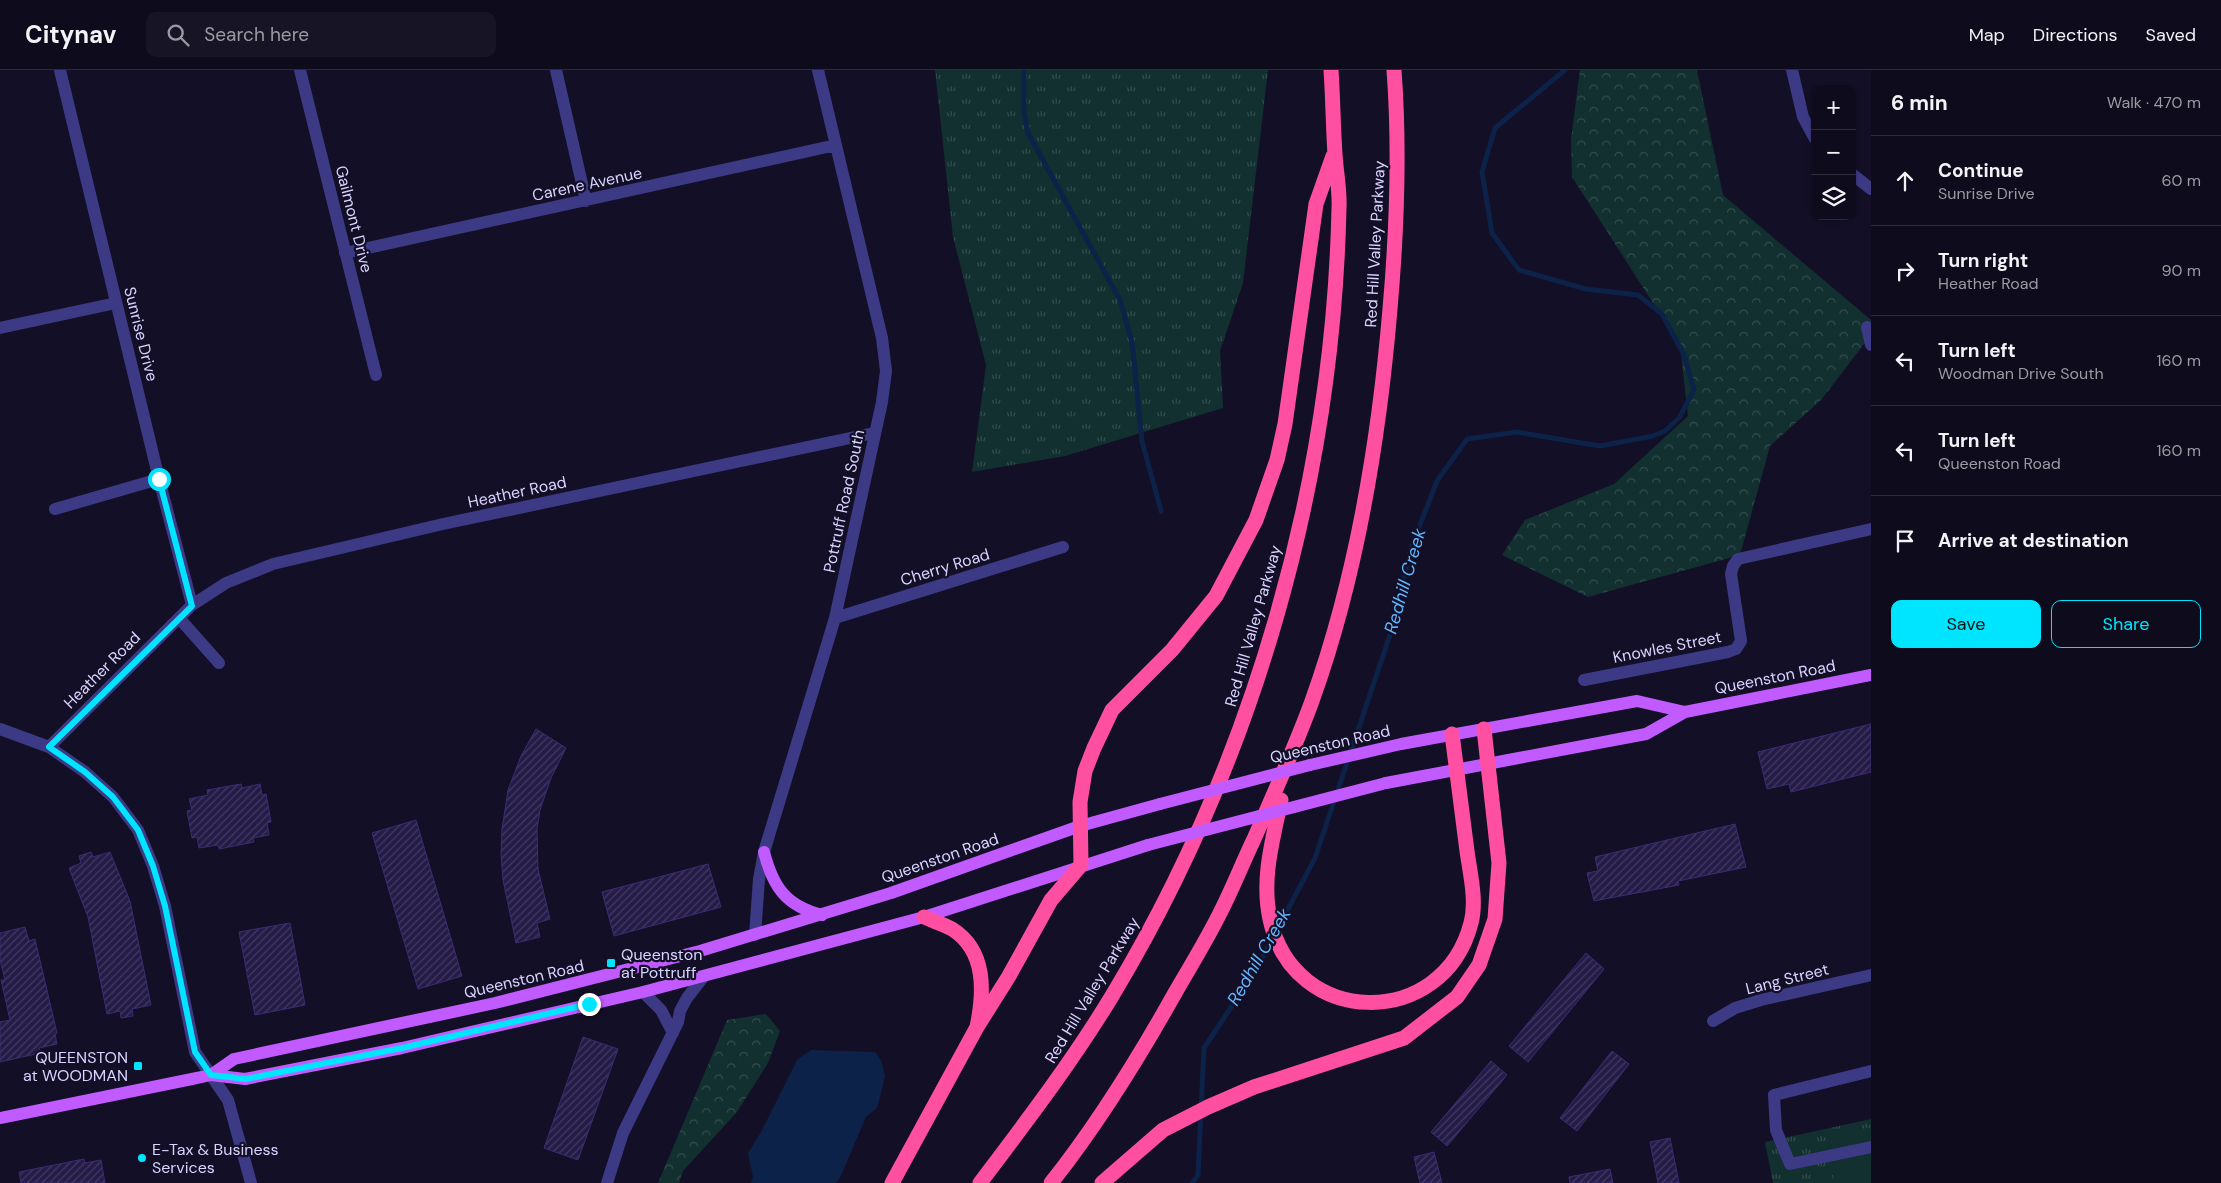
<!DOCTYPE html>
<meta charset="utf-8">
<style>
:root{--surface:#0e0b1c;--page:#171425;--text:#f1f3f6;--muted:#9b9ba3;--line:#2e2b3b;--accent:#00e5ff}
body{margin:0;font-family:"DM Sans",sans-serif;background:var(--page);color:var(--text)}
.controls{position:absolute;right:15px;top:15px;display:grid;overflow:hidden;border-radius:10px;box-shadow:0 1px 4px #0004}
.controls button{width:45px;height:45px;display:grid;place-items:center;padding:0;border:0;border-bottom:1px solid var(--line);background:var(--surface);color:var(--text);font:25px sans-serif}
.stop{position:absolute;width:15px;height:15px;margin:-11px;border:4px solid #00e5ff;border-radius:50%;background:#fff}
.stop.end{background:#00e5ff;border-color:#fff;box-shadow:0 1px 5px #0008}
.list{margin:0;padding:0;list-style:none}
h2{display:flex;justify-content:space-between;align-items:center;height:65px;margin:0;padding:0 20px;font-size:21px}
h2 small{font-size:16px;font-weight:400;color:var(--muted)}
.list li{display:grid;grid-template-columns:32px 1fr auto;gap:15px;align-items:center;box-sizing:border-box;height:90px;padding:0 20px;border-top:1px solid var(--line)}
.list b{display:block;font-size:19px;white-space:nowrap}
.list p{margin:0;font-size:16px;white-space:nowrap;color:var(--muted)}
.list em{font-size:16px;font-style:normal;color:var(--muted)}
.actions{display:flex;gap:10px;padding:15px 20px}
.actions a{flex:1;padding:11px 0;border:1px solid var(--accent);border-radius:10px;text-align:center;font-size:18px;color:var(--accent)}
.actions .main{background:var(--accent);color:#111}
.icon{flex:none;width:28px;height:28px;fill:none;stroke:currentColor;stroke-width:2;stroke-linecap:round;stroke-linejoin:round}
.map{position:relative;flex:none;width:1871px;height:1113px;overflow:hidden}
header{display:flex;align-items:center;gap:30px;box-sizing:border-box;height:70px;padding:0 25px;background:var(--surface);border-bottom:1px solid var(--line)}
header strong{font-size:24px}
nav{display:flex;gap:28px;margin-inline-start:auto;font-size:18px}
.search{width:350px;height:45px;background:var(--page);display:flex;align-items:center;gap:12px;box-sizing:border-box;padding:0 18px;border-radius:10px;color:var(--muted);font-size:19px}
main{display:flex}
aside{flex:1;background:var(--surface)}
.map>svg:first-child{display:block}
</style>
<header>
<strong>Citynav</strong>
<div class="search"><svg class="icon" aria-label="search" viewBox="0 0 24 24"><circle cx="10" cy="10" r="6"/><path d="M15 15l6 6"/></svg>Search here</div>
<nav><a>Map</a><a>Directions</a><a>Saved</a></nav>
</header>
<main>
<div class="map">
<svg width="1871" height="1113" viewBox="0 0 1871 1113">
<defs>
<pattern id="grass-tufts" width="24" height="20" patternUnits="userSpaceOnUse" patternTransform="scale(1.25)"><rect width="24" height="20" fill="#12302f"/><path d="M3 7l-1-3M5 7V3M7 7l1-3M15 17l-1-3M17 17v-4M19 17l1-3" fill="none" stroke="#344d4e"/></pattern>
<pattern id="forest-crowns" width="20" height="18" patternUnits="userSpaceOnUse" patternTransform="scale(1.25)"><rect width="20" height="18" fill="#12302f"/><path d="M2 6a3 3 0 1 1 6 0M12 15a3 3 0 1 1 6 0" fill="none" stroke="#344d4e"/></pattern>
<pattern id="building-hatch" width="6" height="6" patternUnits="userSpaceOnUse" patternTransform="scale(1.25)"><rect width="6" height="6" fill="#241b47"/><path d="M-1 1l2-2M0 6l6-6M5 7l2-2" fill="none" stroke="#433b63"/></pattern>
</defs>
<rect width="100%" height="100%" fill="#130f26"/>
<path fill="url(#grass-tufts)" d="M 935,0 L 1268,0 L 1243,213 L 1220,281 L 1223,338 L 1065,386 L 972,402 L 986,295 L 953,167 Z
M 1871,1049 L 1871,1113 L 1773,1113 L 1765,1072 Z"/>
<path fill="url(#forest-crowns)" d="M 1580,0 L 1697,0 L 1723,125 L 1871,250 L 1871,265 L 1821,330 L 1770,376 L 1740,485 L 1588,527 L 1502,485 L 1525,450 L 1614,414 L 1688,346 L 1680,275 L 1572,107 L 1571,69 Z
M 766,944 L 780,961 L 768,993 L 737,1042 L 683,1101 L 679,1113 L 658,1113 L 727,950 Z"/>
<path fill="#12302f" d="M 1871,1058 L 1871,1113 L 1835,1113 L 1825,1072 L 1850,1060 Z"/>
<path fill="#0c2248" d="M 811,980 L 875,982 L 881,990 L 885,1006 L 881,1023 L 877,1038 L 866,1047 L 840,1108 L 836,1113 L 751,1113 L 753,1107 L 748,1083 L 761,1062 L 797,990 Z"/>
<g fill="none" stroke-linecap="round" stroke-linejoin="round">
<path stroke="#0c2248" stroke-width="5" d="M 1024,0 L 1024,43 L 1028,63 L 1120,230 L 1132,272 L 1142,371 L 1161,441
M 1278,858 L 1315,788 L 1393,556 L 1411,478 L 1437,411 L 1467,369 L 1517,362 L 1600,376 L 1653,366 L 1665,361 L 1679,348 L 1694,320 L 1684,285 L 1662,244 L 1638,225 L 1586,219 L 1519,200 L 1492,163 L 1482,102 L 1495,58 L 1565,0
M 1192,1113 L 1198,1105 L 1204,978 L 1253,904 L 1274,866"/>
</g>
<path fill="url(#building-hatch)" stroke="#3b2d73" d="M 1871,654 L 1871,702 L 1791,722 L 1789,714 L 1767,719 L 1758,682 Z
M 536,659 L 566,678 L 551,708 L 540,740 L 537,759 L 538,799 L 550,849 L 537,853 L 540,867 L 516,873 L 503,810 L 501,784 L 502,759 L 508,720 L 521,686 Z
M 241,714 L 242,718 L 260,714 L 262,725 L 266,724 L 271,752 L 267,753 L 269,765 L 253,768 L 254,772 L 219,779 L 218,775 L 199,778 L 197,767 L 192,768 L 187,741 L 192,740 L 189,729 L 208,725 L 207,720 Z
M 416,750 L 462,906 L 418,919 L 372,763 Z
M 1735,754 L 1746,797 L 1678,811 L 1679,815 L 1594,831 L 1587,803 L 1598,801 L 1595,787 Z
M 91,782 L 93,787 L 110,782 L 130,831 L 151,935 L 132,939 L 133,946 L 121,948 L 120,941 L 107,944 L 88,847 L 69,798 L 81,793 L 79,786 Z
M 708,794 L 721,837 L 614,866 L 602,822 Z
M 290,853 L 305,935 L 255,945 L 239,862 Z
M 25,857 L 29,871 L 35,869 L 57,963 L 55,964 L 57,974 L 39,978 L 40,983 L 0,992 L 0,952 L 10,950 L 1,910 L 5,910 L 0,890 L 0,863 Z
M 1586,883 L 1604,899 L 1528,992 L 1509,976 Z
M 583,967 L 618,979 L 578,1090 L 544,1078 Z
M 1612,981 L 1629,994 L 1577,1061 L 1560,1048 Z
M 1491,991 L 1507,1005 L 1447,1076 L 1431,1062 Z
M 1670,1068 L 1679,1113 L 1658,1113 L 1650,1072 Z
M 1434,1082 L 1442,1113 L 1420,1113 L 1414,1087 Z
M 84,1089 L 85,1093 L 101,1090 L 105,1113 L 21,1113 L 19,1102 Z
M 1610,1099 L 1613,1113 L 1570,1113 L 1569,1107 Z"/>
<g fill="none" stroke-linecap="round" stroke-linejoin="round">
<path stroke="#3d3a85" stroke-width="12" d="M 60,0 L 159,409 L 192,535
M 300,0 L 376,305
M 556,0 L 586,131
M 1792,0 L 1803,47 L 1815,69
M 1852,104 L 1871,119
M 345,183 L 836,75
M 1867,257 L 1871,275
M 0,258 L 116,233
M 55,439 L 159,409
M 179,548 L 219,593
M 835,548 L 1063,477
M 1584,610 L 1728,582 L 1736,579 L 1741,571 L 1731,504 L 1733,496 L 1738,489 L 1871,459
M 0,659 L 49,677 L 85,702 L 113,727 L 138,760 L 153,796 L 165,836 L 195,982 L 228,1030 L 251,1113
M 49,677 L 192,535 L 226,513 L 273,494 L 443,454 L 874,363
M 755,865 L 759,809 L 764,782 L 835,548 L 882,332 L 886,301 L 882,268 L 818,0
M 643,922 L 661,940 L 673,963
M 1713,951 L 1735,938 L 1761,930 L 1871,905
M 1871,1001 L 1774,1025 L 1776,1060 L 1790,1094 L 1871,1077
M 607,1113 L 623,1063 L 678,952 L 680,941 L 687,928 L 704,906"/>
<path stroke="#c25bff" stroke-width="12" d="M 1310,695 L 1401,674 L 1637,631 L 1685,642
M 1386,713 L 1646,664 L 1685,642 L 1871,605
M 764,782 C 773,817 786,836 822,845
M 211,1005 L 245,1009 L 402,978 L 643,922 L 924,847 L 1148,775
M 0,1048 L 192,1009 L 211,1005 L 234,989 L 495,933 L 700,881 L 891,823 L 1080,756 L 1160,734"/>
<path stroke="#ff4fa3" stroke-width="15" d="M 1281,730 C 1273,769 1261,809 1270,849 C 1293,958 1443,961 1471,853 C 1477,831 1470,803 1467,781 C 1462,742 1457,703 1452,664
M 977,957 L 1009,906 L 1051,830 L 1081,795 L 1080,732 L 1085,701 L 1094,678 L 1112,640 L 1172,580 L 1216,526 L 1256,450 L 1277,390 L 1285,354 L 1316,134 L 1333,86
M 892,1113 L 977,957 C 984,923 987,881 952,859 C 943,854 933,851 924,847
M 980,1113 C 1026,1052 1072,992 1112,926 C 1254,690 1333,413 1339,138 C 1340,120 1336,102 1335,84 C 1333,56 1333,28 1331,0
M 1051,1113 C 1098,1054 1138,989 1175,923 C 1190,897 1206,871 1219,845 C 1232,820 1242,794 1254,769 C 1274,723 1295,678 1312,631 C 1357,506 1379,370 1390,239 C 1397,159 1400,80 1394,0
M 1102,1113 L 1163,1060 L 1208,1037 L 1254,1017 L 1404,968 L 1457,927 L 1479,895 L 1495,849 L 1499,793 L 1484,659"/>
<path stroke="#c25bff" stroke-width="12" d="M 1160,734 L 1310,695
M 1148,775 L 1386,713"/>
</g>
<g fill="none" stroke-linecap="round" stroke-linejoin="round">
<path stroke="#00e5ff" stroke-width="6" d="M 159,409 L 192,536 L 49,677 L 85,702 L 113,727 L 138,760 L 153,796 L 165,836 L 195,982 L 211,1005 L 246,1009 L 402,978 L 589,934"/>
</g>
<g fill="#00e5ff" stroke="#130f26" stroke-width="2">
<rect x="606" y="888" width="10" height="10" rx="2.5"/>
<rect x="133" y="991" width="10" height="10" rx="2.5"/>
<circle cx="142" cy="1088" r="5"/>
</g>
<g text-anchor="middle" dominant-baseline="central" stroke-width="4.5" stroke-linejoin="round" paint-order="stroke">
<g font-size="16" fill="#d9d4ff" stroke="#130f26">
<text transform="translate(587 114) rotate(-12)">Carene Avenue</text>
<text transform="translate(354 149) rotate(76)">Gailmont Drive</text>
<text transform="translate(1375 174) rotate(-87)">Red Hill Valley Parkway</text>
<text transform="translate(141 264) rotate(76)">Sunrise Drive</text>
<text transform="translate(517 422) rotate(-12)">Heather Road</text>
<text transform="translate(844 431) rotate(-78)">Pottruff Road South</text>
<text transform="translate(945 497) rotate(-17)">Cherry Road</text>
<text transform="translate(1253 556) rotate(-74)">Red Hill Valley Parkway</text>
<text transform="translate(1667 577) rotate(-11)">Knowles Street</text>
<text transform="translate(102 600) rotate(-45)">Heather Road</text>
<text transform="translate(1775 607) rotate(-11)">Queenston Road</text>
<text transform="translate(1330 674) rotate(-13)">Queenston Road</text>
<text transform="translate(940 788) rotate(-19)">Queenston Road</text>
<text transform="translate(524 909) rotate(-13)">Queenston Road</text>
<text transform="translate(1787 909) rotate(-14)">Lang Street</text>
<text transform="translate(1092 920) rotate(-59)">Red Hill Valley Parkway</text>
</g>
<g font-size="16" fill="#d9d4ff" stroke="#130f26" text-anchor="start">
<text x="621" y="884">Queenston<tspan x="621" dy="18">at Pottruff</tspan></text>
<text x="128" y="987" text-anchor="end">QUEENSTON<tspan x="128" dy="18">at WOODMAN</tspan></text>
<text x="152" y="1079">E-Tax &amp; Business<tspan x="152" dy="18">Services</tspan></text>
</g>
<g font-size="18" font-style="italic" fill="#62b6ff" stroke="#130f26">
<text transform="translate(1405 511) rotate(-74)">Redhill Creek</text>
<text transform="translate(1259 887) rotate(-60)">Redhill Creek</text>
</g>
</g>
</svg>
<div class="controls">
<button>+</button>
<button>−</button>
<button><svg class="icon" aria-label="layers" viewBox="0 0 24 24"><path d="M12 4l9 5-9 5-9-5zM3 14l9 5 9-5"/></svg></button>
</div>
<div class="stop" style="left:159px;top:409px"></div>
<div class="stop end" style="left:589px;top:934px"></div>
</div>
<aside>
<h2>6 min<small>Walk · 470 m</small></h2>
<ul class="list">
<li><svg class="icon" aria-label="ahead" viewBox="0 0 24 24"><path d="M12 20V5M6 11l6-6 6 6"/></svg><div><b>Continue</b><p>Sunrise Drive</p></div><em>60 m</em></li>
<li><svg class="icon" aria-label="right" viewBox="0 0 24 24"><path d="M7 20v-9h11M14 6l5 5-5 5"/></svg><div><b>Turn right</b><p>Heather Road</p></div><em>90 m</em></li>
<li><svg class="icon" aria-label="left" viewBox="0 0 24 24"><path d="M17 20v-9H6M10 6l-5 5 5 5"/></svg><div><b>Turn left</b><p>Woodman Drive South</p></div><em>160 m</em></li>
<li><svg class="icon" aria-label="left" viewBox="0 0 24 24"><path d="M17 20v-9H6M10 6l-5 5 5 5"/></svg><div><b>Turn left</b><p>Queenston Road</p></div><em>160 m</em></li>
<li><svg class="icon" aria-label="arrive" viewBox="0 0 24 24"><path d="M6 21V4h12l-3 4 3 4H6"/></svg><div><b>Arrive at destination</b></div></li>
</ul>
<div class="actions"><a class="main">Save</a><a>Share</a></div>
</aside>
</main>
